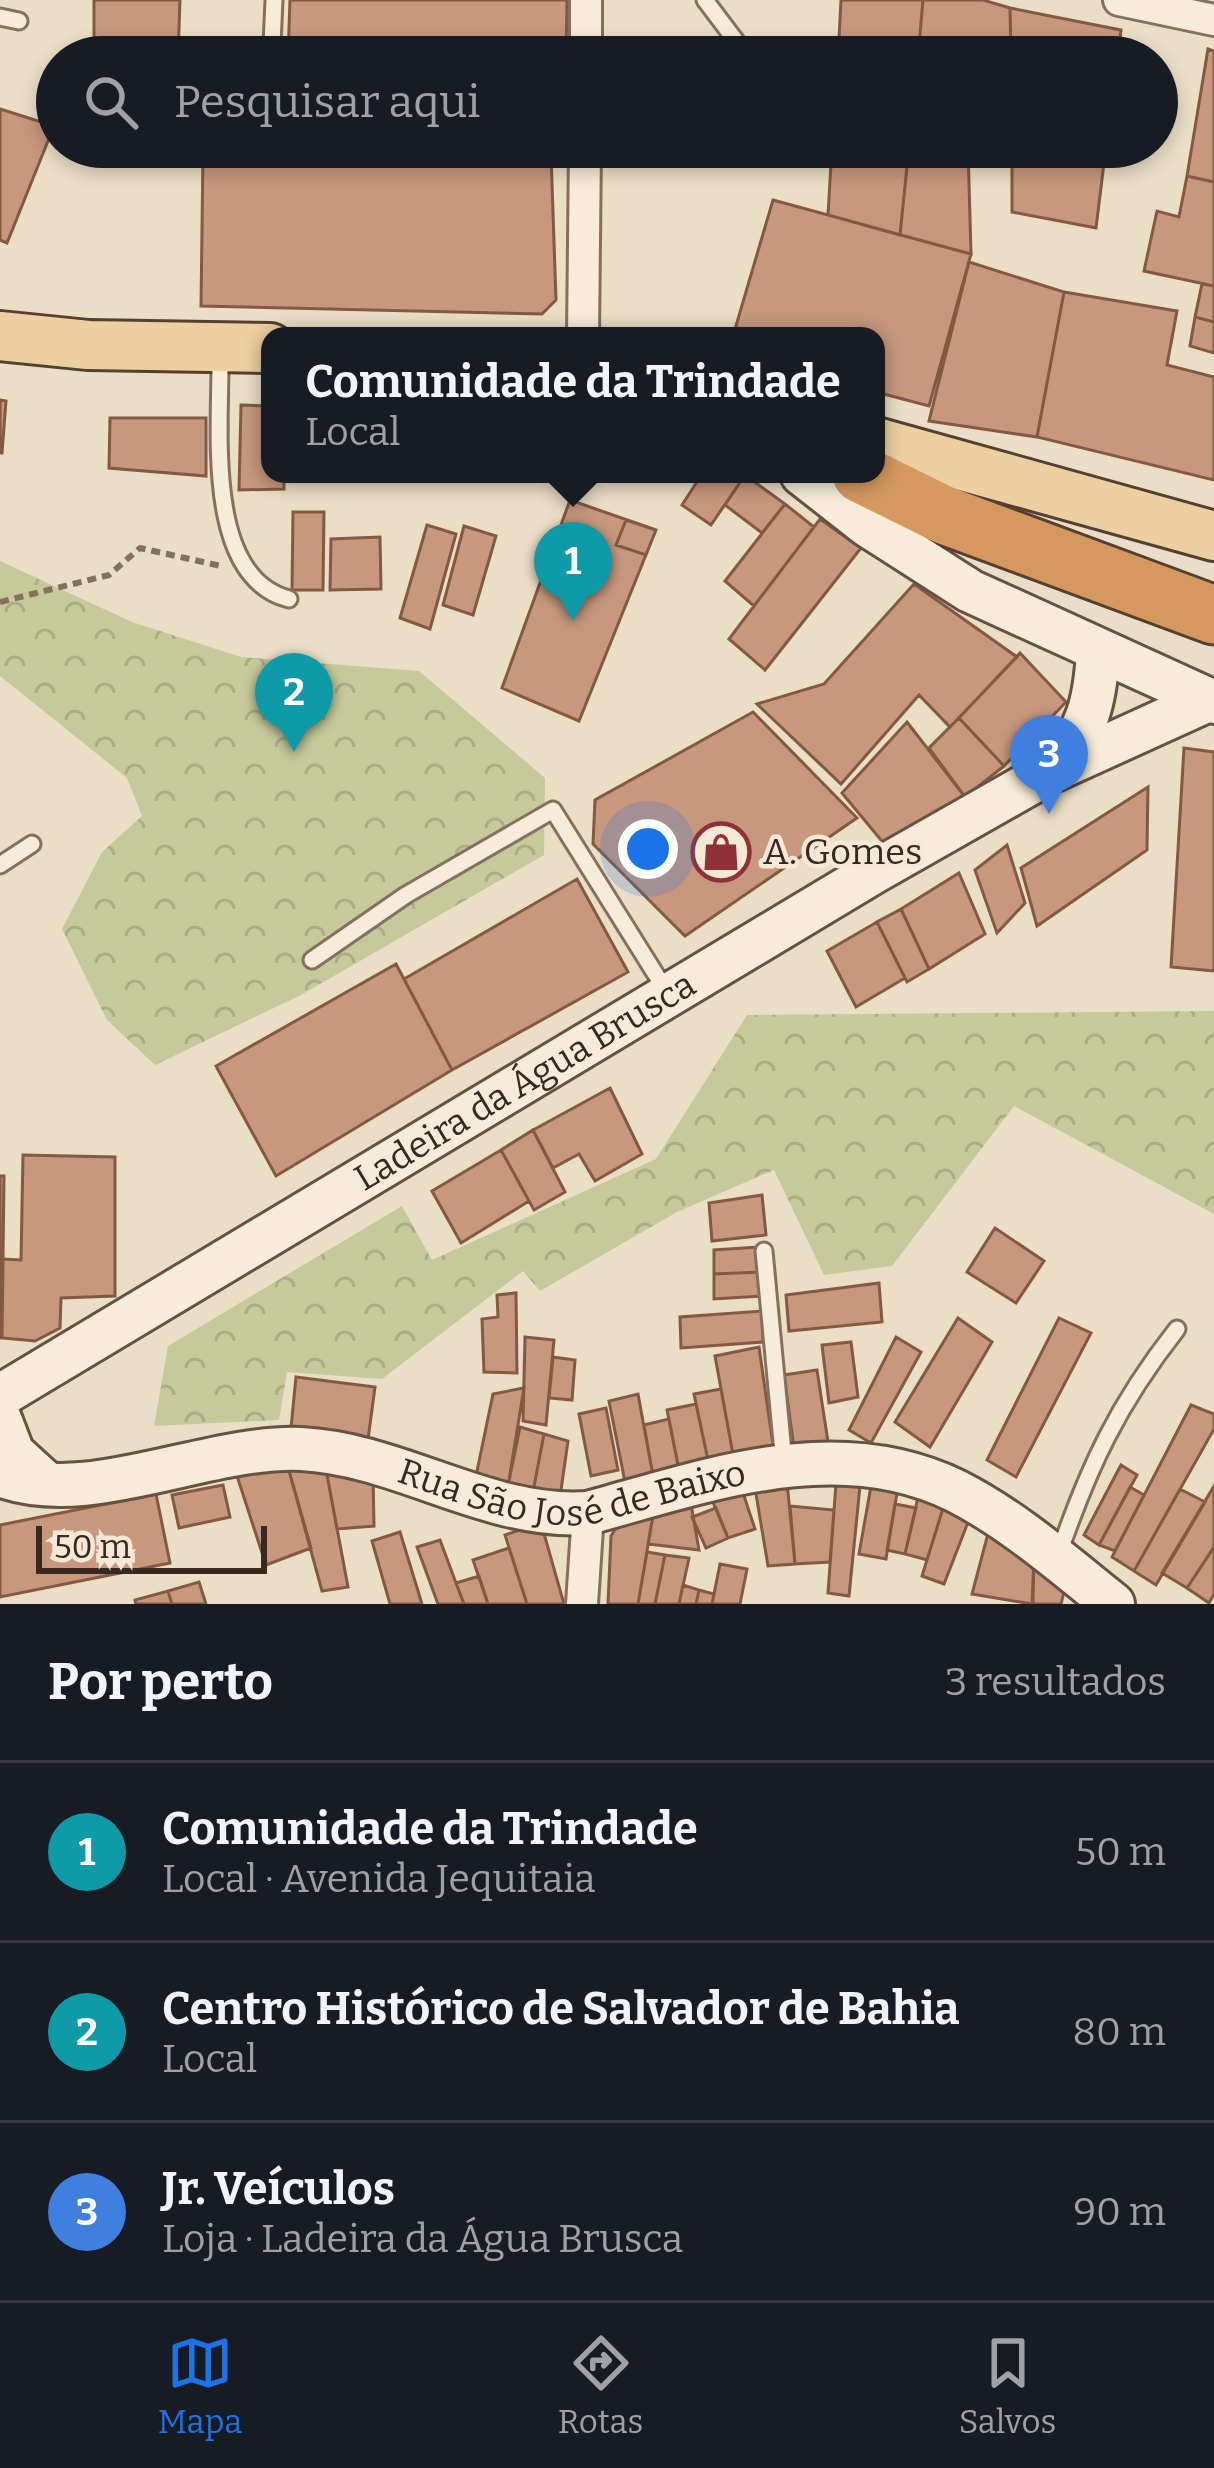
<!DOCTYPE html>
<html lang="pt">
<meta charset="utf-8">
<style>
:root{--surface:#171b24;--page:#242831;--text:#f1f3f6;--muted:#9ea1a6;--line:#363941;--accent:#1a73e8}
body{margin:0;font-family:Bitter,serif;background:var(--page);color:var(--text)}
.scale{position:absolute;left:36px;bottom:30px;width:231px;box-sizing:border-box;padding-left:12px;border:6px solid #372920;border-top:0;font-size:33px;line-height:42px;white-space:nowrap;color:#372920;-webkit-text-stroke:9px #f3e9d5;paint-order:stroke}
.you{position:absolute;left:648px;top:849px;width:42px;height:42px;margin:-30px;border:9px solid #fff;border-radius:50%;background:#1a73e8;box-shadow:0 0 0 18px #1a73e833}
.badge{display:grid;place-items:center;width:78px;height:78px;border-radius:50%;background:var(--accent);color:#fff;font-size:39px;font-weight:700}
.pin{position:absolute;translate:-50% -99px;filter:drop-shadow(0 3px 6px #0008)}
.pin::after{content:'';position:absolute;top:63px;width:42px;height:36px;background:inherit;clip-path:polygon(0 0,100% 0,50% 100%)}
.popup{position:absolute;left:261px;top:327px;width:624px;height:156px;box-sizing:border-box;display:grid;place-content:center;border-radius:24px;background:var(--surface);filter:drop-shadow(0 3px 9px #0005);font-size:39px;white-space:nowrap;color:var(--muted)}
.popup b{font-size:45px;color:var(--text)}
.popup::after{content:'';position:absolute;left:50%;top:100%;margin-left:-24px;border:24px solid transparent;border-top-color:var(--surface)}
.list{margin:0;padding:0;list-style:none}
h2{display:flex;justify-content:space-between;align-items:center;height:156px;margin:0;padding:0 48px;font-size:51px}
h2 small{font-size:39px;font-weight:400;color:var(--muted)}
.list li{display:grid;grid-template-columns:78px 1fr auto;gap:36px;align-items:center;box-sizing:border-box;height:180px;padding:0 48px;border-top:3px solid var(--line)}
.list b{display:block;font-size:45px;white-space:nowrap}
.list p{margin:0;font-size:39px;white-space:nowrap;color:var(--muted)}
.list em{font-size:39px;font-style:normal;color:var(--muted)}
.icon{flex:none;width:66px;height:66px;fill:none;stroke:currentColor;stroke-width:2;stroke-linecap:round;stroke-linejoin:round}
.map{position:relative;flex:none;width:1214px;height:1604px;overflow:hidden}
.search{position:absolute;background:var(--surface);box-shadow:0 6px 18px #0003;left:36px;right:36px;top:36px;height:132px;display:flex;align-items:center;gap:30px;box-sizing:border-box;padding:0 42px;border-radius:66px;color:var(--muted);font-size:45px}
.sheet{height:696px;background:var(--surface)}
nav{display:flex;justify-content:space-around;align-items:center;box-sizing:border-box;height:168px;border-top:3px solid var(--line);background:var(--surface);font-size:33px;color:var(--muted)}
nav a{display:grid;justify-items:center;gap:6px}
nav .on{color:var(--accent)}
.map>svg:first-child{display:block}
</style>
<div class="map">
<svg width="1214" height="1604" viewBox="0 0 1214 1604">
<defs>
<pattern id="forest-crowns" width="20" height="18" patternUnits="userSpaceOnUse" patternTransform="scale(3)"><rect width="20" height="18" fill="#c6c99b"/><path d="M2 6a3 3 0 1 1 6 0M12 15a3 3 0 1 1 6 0" fill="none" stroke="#abad85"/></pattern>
</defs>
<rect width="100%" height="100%" fill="#ebdec6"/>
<path fill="url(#forest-crowns)" d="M 0,561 L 132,622 L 241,657 L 419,671 L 545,778 L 544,855 L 301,995 L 155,1065 L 107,1020 L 62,929 L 102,852 L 142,816 L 127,778 L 0,676 Z
M 1214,1011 L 1214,1214 L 1014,1106 L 892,1266 L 824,1275 L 774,1170 L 677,1212 L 540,1291 L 523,1271 L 382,1379 L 287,1372 L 279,1420 L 154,1426 L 168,1346 L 402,1206 L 432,1260 L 656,1159 L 747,1015 Z"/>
<path fill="#c7987e" stroke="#835944" stroke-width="3" d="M 94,0 L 180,0 L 178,57 L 94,57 Z
M 290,0 L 567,0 L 566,57 L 288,57 Z
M 841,0 L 923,0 L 918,57 L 838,57 Z
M 923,0 L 983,0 L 1010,8 L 1011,57 L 918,57 Z
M 1010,8 L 1121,30 L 1118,57 L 1011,57 Z
M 1208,49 L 1214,51 L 1214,182 L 1187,176 Z
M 0,109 L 54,126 L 7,243 L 0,240 Z
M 832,147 L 909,147 L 900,235 L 828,215 Z
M 909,147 L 968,147 L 971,254 L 900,235 Z
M 1012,147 L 1106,147 L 1096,228 L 1012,212 Z
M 203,153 L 551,154 L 556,300 L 542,314 L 201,306 Z
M 1187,176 L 1214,182 L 1214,286 L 1144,271 L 1157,211 L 1179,217 Z
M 773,200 L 971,254 L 929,406 L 876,392 L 876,336 L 733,336 Z
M 969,262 L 1064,292 L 1037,437 L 929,421 Z
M 1202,284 L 1214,286 L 1214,322 L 1195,317 Z
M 1064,292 L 1177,311 L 1167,365 L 1214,377 L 1214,480 L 1037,437 Z
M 1195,317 L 1214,322 L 1214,353 L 1190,346 Z
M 0,400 L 6,401 L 2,453 L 0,453 Z
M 241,405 L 270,406 L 270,474 L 284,474 L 284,489 L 239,490 Z
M 110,418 L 206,418 L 206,476 L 109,468 Z
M 702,474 L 745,475 L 711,525 L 682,505 Z
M 745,475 L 785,504 L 762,533 L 725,505 Z
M 570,500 L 656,530 L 579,721 L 502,688 Z
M 785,504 L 814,527 L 754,606 L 725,581 Z
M 293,512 L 324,512 L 323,590 L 292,590 Z
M 820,519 L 861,548 L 765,670 L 729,639 Z
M 626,520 L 656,530 L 646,555 L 616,545 Z
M 427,525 L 456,534 L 430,629 L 400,618 Z
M 464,526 L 496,536 L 473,615 L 443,605 Z
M 380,537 L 381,589 L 330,590 L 331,539 Z
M 914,584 L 1017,657 L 950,727 L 919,695 L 841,784 L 757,704 L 824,684 Z
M 1020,653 L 1066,702 L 1004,766 L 959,718 Z
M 753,712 L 857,818 L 685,936 L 593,844 L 595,800 Z
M 959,718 L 1004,766 L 965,797 L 929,748 Z
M 907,722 L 965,797 L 886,846 L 842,793 Z
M 1184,748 L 1214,752 L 1214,971 L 1171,967 Z
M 1148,787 L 1147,850 L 1037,926 L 1021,868 Z
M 1007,845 L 1025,903 L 997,933 L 975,870 Z
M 959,873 L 985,934 L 929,969 L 901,909 Z
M 577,879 L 628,972 L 452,1070 L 404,979 Z
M 901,909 L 929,969 L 907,982 L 877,922 Z
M 877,922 L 905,978 L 856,1007 L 827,951 Z
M 396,964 L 452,1070 L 276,1176 L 216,1066 Z
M 610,1088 L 642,1154 L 595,1181 L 579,1154 L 553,1168 L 533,1130 Z
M 533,1130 L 565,1192 L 534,1210 L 501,1150 Z
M 501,1150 L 529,1201 L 461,1243 L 432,1191 Z
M 23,1155 L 115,1157 L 115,1296 L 61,1298 L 60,1328 L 35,1341 L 2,1338 L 3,1259 L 21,1260 Z
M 0,1176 L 4,1176 L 2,1338 L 0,1338 Z
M 762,1195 L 766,1235 L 712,1241 L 709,1203 Z
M 995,1228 L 1044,1261 L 1016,1303 L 967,1272 Z
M 758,1247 L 761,1272 L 714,1274 L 714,1250 Z
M 761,1272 L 762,1296 L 714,1299 L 714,1274 Z
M 879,1283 L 882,1322 L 789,1331 L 786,1295 Z
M 516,1293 L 517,1373 L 484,1372 L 482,1319 L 498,1317 L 497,1295 Z
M 762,1311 L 763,1342 L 681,1348 L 680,1317 Z
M 958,1318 L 992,1342 L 930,1447 L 895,1422 Z
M 1059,1318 L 1091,1333 L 1016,1477 L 987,1460 Z
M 525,1337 L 554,1340 L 546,1425 L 523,1421 Z
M 896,1337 L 921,1352 L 871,1443 L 849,1430 Z
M 851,1342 L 858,1397 L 829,1403 L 822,1345 Z
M 759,1347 L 774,1452 L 734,1460 L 715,1356 Z
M 553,1357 L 575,1360 L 572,1400 L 549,1398 Z
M 817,1370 L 828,1442 L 794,1448 L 784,1375 Z
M 296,1377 L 375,1387 L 367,1447 L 290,1438 Z
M 524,1388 L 508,1486 L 476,1476 L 493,1394 Z
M 721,1389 L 734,1460 L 709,1465 L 694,1394 Z
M 638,1394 L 653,1476 L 625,1482 L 609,1401 Z
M 696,1404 L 709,1465 L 679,1470 L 667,1410 Z
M 1191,1405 L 1214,1414 L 1214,1429 L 1134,1571 L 1112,1557 Z
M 606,1408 L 618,1470 L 591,1476 L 579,1414 Z
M 669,1419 L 679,1470 L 653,1476 L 644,1425 Z
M 520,1427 L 544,1434 L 533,1492 L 508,1486 Z
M 544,1434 L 568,1441 L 560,1497 L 533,1492 Z
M 325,1464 L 373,1473 L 374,1526 L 337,1529 Z
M 325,1464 L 348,1587 L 322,1591 L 288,1467 Z
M 1121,1465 L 1137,1475 L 1099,1545 L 1084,1535 Z
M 288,1467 L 311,1548 L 266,1565 L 237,1476 Z
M 787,1482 L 795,1564 L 768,1566 L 755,1488 Z
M 836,1483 L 860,1486 L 849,1596 L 828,1593 Z
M 223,1485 L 230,1517 L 179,1528 L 172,1495 Z
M 871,1486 L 897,1493 L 886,1559 L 859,1554 Z
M 1214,1486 L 1214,1547 L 1187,1588 L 1162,1573 Z
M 1130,1487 L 1144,1495 L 1115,1551 L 1099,1545 Z
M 1180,1489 L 1205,1502 L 1156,1585 L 1134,1571 Z
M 742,1490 L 755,1529 L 728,1538 L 712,1500 Z
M 919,1493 L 945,1502 L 927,1560 L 905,1554 Z
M 156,1494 L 170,1563 L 0,1597 L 0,1525 Z
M 945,1502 L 970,1517 L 944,1584 L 922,1576 Z
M 691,1504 L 699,1550 L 648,1544 L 654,1510 Z
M 895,1504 L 916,1508 L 905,1554 L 887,1550 Z
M 790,1506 L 834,1510 L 830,1562 L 795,1564 Z
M 716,1508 L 728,1538 L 706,1548 L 692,1517 Z
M 654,1510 L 638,1604 L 608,1604 L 611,1536 L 623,1517 Z
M 541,1523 L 564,1604 L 527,1604 L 505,1535 Z
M 990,1526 L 1034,1555 L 1032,1604 L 972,1594 Z
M 400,1532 L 422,1604 L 390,1604 L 372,1541 Z
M 440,1540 L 456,1583 L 464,1604 L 438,1604 L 417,1547 Z
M 1214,1547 L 1214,1594 L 1209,1603 L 1187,1588 Z
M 509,1548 L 527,1604 L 488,1604 L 473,1560 Z
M 647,1552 L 665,1555 L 655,1604 L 638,1604 Z
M 1034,1552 L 1067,1580 L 1061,1604 L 1033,1604 Z
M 665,1555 L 689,1558 L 679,1604 L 655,1604 Z
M 720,1564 L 747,1569 L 740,1604 L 712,1604 Z
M 479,1576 L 488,1604 L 464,1604 L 456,1583 Z
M 199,1582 L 206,1604 L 172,1604 L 168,1591 Z
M 683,1585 L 699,1590 L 696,1604 L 679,1604 Z
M 699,1590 L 714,1594 L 712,1604 L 696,1604 Z
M 168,1591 L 172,1604 L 136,1604 L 135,1600 Z"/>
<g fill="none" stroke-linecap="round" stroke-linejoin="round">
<g stroke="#86705d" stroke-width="21">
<path id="lane" d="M 705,0 L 748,57
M 0,17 L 19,21
M 272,45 L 274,0
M 220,356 C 221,426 203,577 289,599
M 0,865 L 32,844
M 312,960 L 406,895 L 553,810 L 668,994
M 764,1251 L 784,1463
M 1058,1556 C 1089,1466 1118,1404 1177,1329"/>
</g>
<g stroke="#86705d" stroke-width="36">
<path id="street" d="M 1119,0 L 1214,20
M 586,57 L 586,0
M 583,336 L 585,147
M 582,1604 L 588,1513"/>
</g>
<g stroke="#675140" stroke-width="48">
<g id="secondary">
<path d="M 802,474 L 867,525 L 970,591 L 1214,702"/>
<path d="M 1055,767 C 1088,732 1095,700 1098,653"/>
<path id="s1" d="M 0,1396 L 874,872 L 1050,772 L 1206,701"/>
<path d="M 0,1419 L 13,1453 L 47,1484"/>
<path id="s2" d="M 0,1475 C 88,1509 206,1445 301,1449 C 401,1454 488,1520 588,1513 C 706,1481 837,1432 956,1491 C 1013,1520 1063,1564 1113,1604"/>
</g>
</g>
<g stroke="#543f31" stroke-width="54">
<path id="primary" d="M 0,336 L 88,345 L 270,348
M 876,442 L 1214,536"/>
</g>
<g stroke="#543f31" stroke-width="63">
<path id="highway" d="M 861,474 L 944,515 L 1214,615"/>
</g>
<path stroke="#86705d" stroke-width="6" stroke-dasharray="9 6" stroke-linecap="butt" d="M 0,602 L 109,575 L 140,548 L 221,566"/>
<use href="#lane" stroke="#f7ecd9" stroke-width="15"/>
<use href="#street" stroke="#f7ecd9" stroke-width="30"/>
<use href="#secondary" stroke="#f7ecd9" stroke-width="42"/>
<use href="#primary" stroke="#ecd0a1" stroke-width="48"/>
<use href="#highway" stroke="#d5995d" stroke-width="57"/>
</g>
<defs>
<g id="shop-ring" transform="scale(3)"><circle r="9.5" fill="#f3e9d5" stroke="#913137" stroke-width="1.5"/><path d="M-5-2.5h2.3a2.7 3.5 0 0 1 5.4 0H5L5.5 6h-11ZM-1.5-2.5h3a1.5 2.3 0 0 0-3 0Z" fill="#913137"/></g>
</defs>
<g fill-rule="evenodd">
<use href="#shop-ring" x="721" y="852"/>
</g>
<g text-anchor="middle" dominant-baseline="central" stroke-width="9" stroke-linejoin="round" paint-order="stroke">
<g font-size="36" fill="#372920" stroke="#f3e9d5" text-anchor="start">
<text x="763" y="852">A. Gomes</text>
</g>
<g font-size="36" fill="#372920" stroke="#f3e9d5">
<text stroke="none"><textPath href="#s1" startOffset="612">Ladeira da Água Brusca</textPath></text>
<text stroke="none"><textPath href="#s2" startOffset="585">Rua São José de Baixo</textPath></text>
</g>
</g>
</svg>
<div class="scale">50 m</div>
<div class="you"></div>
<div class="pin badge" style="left:573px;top:621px;background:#0f9aa8">1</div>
<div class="popup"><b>Comunidade da Trindade</b>Local</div>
<div class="pin badge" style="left:294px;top:752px;background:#0f9aa8">2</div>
<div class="pin badge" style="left:1049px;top:814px;background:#3f7fe0">3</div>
<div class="search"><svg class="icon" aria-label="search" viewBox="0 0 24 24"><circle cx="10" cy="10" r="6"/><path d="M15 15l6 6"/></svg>Pesquisar aqui</div>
</div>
<section class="sheet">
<h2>Por perto<small>3 resultados</small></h2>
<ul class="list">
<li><span class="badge" style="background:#0f9aa8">1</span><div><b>Comunidade da Trindade</b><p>Local · Avenida Jequitaia</p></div><em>50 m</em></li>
<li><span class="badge" style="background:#0f9aa8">2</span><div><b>Centro Histórico de Salvador de Bahia</b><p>Local</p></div><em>80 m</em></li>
<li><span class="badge" style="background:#3f7fe0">3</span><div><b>Jr. Veículos</b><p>Loja · Ladeira da Água Brusca</p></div><em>90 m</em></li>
</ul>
</section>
<nav>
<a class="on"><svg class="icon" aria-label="map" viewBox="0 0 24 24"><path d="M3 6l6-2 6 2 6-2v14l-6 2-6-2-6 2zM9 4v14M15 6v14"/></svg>Mapa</a>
<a><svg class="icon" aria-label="directions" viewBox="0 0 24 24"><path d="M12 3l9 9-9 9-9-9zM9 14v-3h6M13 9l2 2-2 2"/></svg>Rotas</a>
<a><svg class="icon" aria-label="saved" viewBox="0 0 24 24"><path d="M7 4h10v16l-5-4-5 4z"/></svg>Salvos</a>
</nav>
